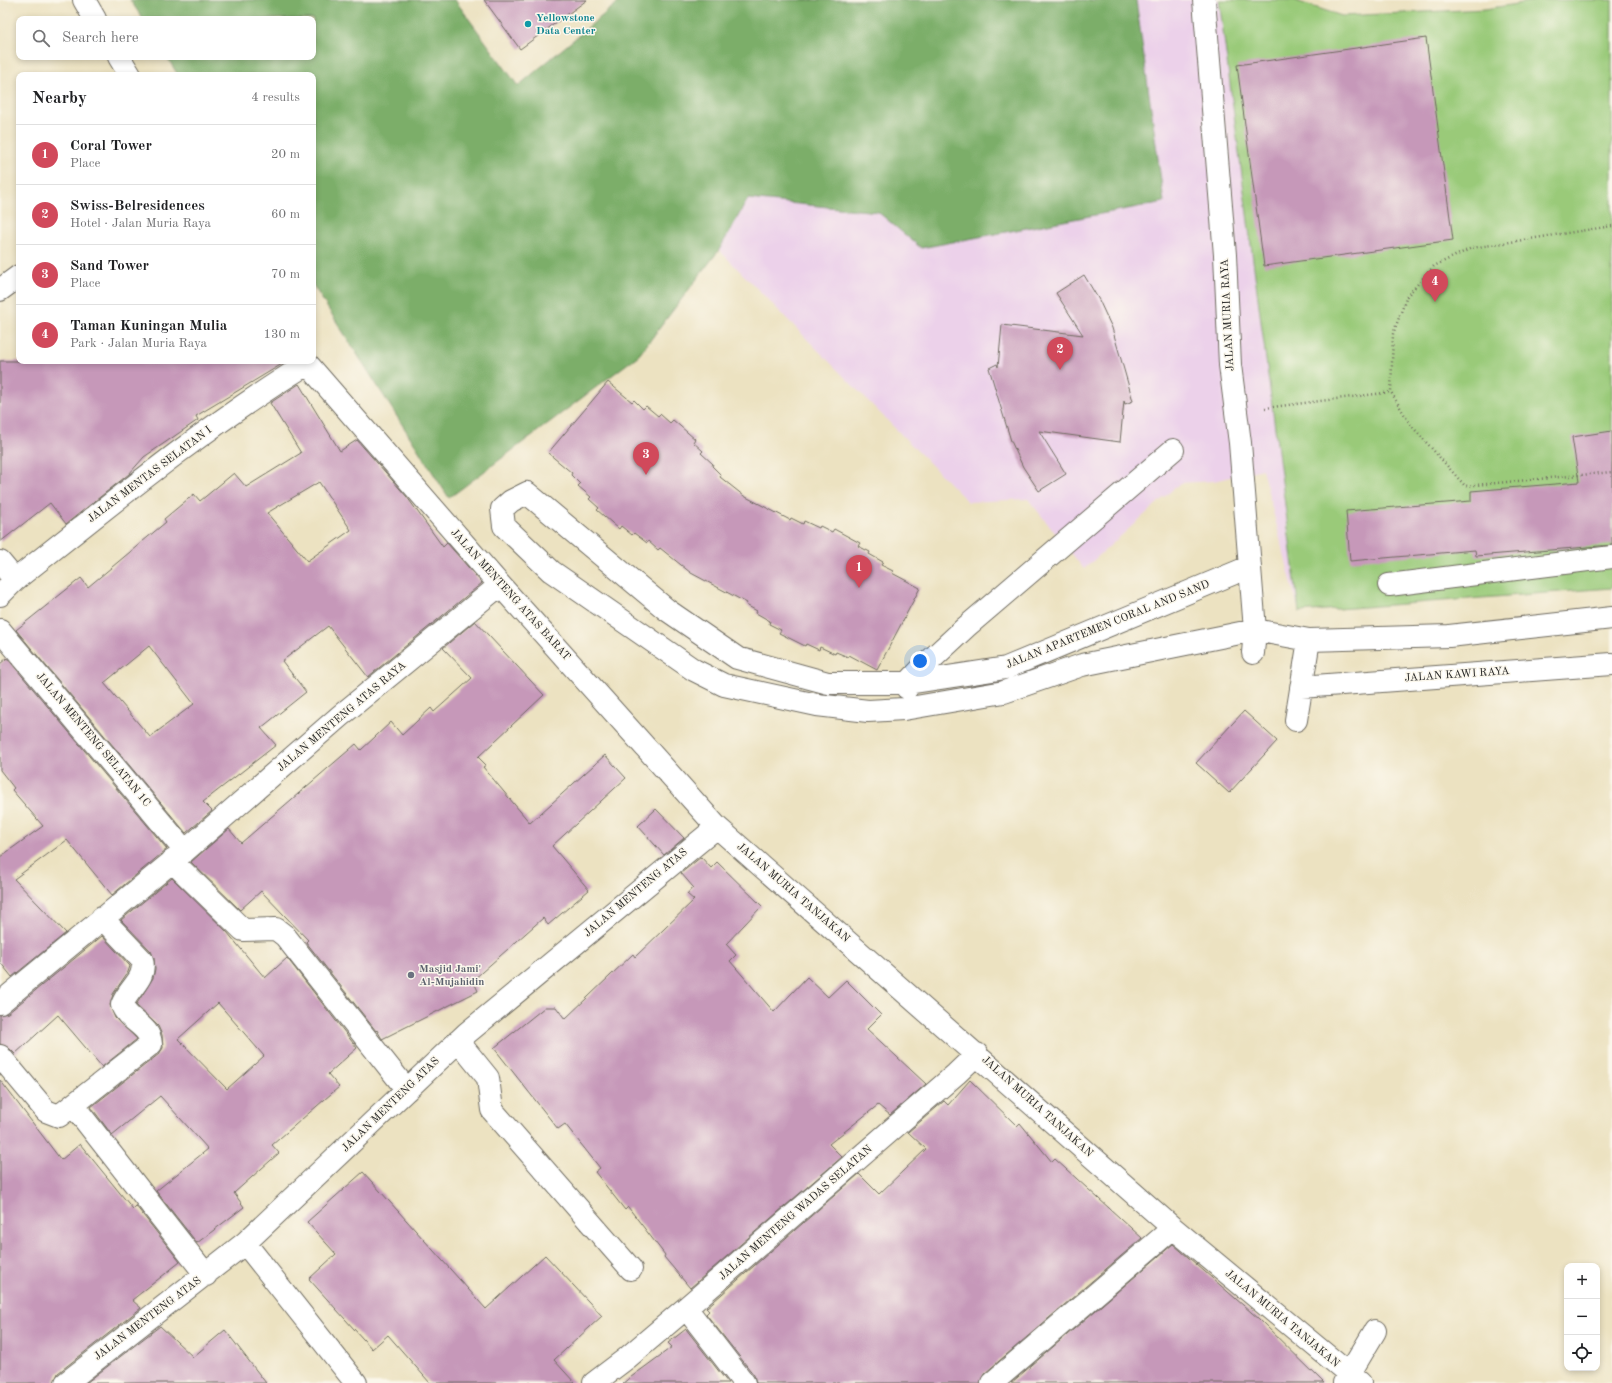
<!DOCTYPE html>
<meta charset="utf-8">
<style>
:root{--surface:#fff;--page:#f2f2f2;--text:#202124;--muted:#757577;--line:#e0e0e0;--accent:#d1495b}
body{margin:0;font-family:"Old Standard TT",serif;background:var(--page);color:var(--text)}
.controls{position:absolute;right:12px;bottom:12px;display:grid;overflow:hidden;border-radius:8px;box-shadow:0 2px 6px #0003}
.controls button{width:36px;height:36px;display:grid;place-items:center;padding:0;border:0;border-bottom:1px solid var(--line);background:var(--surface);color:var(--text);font:20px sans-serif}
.you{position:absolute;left:920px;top:661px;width:14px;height:14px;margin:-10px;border:3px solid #fff;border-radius:50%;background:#1a73e8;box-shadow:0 0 0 6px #1a73e833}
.badge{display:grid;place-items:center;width:26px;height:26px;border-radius:50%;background:var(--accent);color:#fff;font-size:13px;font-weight:700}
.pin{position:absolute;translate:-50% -33px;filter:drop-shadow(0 1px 2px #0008)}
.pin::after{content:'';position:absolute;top:21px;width:14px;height:12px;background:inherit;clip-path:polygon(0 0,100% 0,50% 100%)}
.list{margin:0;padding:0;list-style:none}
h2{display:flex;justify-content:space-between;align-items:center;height:52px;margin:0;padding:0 16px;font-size:17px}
h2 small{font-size:13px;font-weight:400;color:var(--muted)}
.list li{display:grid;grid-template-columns:26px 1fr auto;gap:12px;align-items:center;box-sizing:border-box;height:60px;padding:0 16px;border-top:1px solid var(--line)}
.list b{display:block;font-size:15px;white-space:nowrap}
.list p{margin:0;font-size:13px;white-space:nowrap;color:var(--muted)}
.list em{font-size:13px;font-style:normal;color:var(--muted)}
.icon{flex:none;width:22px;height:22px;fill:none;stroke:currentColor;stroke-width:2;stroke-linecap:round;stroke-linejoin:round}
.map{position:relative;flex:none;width:1612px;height:1383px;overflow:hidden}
.search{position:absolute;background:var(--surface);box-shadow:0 2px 6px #0003;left:16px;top:16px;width:300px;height:44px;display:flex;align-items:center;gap:10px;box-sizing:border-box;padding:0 14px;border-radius:8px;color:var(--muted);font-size:15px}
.panel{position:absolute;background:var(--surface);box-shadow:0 2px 6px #0003;left:16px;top:72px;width:300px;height:292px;border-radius:8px}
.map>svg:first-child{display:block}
</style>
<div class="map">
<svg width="1612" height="1383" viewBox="0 0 1612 1383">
<rect width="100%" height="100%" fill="#fbf7ec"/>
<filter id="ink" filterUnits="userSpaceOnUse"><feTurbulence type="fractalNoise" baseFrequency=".025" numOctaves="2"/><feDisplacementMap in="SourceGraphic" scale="8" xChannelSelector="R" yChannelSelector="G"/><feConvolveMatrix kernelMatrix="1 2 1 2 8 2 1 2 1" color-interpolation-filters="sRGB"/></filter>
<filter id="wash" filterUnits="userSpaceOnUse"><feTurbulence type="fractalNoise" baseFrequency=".012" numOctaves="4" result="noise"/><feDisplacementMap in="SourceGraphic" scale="16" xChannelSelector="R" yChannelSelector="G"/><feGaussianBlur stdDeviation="0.9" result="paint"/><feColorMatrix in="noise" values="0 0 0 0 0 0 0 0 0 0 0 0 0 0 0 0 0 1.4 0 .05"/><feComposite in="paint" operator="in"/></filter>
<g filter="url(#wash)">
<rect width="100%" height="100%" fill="#ece2c1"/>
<path fill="#ecd1ea" d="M 1136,0 L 1293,0 L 1342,16 L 1485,9 L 1541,0 L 1612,0 L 1612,588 L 1299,612 L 1262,469 L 1214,481 L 1180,483 L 1084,569 L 1028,499 L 968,502 L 719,250 L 748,199 L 878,212 L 921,248 L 1164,202 Z"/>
<path fill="#9aca79" stroke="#627a52" d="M 1219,0 L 1293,0 L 1342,16 L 1485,9 L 1541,0 L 1612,0 L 1612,588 L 1299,612 Z"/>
<path fill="#7bae69" stroke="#536c4a" d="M 130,0 L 455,0 L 518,86 L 621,0 L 1136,0 L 1164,202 L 921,248 L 878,212 L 748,199 L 719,250 L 639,355 L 449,498 L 313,285 L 313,75 L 178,75 L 167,57 L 313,57 L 313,19 L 143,19 Z"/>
<g id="blocks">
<path fill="#c698b9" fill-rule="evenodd" d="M 484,0 L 587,0 L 520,49 Z
M 1426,38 L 1453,240 L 1264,266 L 1237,65 Z
M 1084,275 L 1099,300 L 1112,328 L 1133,401 L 1125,404 L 1124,401 L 1120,442 L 1039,431 L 1066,474 L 1039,491 L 1023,467 L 1011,441 L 989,368 L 997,364 L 998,367 L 1002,325 L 1083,335 L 1056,293 Z
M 0,361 L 287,361 L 196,416 L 198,420 L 144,457 L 129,474 L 66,524 L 50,503 L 0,542 Z
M 608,382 L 632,402 L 634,400 L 643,409 L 646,406 L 658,416 L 660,414 L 670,423 L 673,420 L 695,439 L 693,442 L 703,451 L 701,453 L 713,464 L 712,466 L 721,475 L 720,477 L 744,496 L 790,520 L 791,518 L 803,524 L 804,521 L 819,528 L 820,526 L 832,532 L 834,529 L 860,543 L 858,546 L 870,552 L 869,554 L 883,562 L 881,565 L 893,571 L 892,573 L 920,588 L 877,670 L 849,655 L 848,657 L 836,652 L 835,654 L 820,647 L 819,650 L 806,644 L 805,646 L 779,633 L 781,630 L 769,624 L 770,621 L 756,613 L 757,611 L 746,605 L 747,603 L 691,573 L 660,548 L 658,550 L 648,541 L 647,543 L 634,533 L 632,535 L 621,526 L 619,529 L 597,510 L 599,508 L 589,499 L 591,497 L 578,486 L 580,484 L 571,475 L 572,473 L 548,453 Z
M 299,384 L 340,451 L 357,440 L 407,497 L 443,547 L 447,543 L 482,583 L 368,677 L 328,626 L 282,661 L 306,692 L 261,728 L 276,745 L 203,802 L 212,811 L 186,833 L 16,630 L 81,578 L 88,587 L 166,522 L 164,519 L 194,494 L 200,501 L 234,473 L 246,487 L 301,453 L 270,403 ZM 319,482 L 351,530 L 307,561 L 267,513 ZM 149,646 L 194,704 L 150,737 L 104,683 Z
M 1612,431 L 1612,545 L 1476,556 L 1475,550 L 1350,561 L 1346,511 L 1471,501 L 1471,491 L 1579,482 L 1572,437 Z
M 475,621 L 544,695 L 478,757 L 486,765 L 483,767 L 530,823 L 605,755 L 626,778 L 552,846 L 589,890 L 548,925 L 543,918 L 473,980 L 478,991 L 382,1039 L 377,1030 L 376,1031 L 306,942 L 308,940 L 261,891 L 240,910 L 191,862 L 229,829 L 241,843 L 356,744 L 361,750 L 391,722 L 402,735 L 431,708 L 434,712 L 472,678 L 443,648 Z
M 7,658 L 167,849 L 112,895 L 67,840 L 14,879 L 66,933 L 12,977 L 0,962 L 0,857 L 43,826 L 12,790 L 14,788 L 0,770 L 0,664 Z
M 1244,711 L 1277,741 L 1229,793 L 1196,763 Z
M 656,809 L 684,838 L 664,855 L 638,826 Z
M 701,857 L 711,868 L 717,862 L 762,906 L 726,944 L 736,955 L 730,961 L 774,1012 L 807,977 L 828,997 L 846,980 L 881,1015 L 867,1029 L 926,1084 L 890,1115 L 878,1105 L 829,1144 L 842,1157 L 690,1288 L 664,1257 L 665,1255 L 628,1207 L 625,1210 L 595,1172 L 600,1168 L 565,1124 L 558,1129 L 494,1048 L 545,1007 L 556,1007 L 565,1019 L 633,954 L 635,957 L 694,900 L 687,894 L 693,887 L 681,873 Z
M 172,878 L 227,932 L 265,978 L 287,958 L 357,1048 L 328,1074 L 339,1087 L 272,1145 L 279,1153 L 234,1193 L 244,1207 L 197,1243 L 156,1191 L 208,1149 L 160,1096 L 112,1135 L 91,1107 L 159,1054 L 163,1048 L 162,1035 L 158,1026 L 136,1005 L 153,978 L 155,969 L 154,958 L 151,951 L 121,920 ZM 218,1003 L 264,1056 L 227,1089 L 178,1039 Z
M 102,936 L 130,966 L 128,972 L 113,994 L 110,1005 L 115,1018 L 137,1039 L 102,1067 L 58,1015 L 15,1054 L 9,1048 L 0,1044 L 0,1015 L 8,1013 Z
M 0,1080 L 61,1160 L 80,1144 L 133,1209 L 136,1206 L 180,1262 L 132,1300 L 141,1308 L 58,1373 L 54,1383 L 0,1383 Z
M 970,1080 L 1017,1126 L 1020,1123 L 1052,1162 L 1055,1159 L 1142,1238 L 984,1374 L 980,1383 L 756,1383 L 754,1375 L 706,1314 L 709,1311 L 706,1308 L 859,1174 L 879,1194 L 926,1149 L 908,1132 L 944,1101 L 948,1105 Z
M 363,1172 L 486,1309 L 545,1255 L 602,1316 L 554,1360 L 575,1383 L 430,1383 L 388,1335 L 372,1349 L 309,1279 L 336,1254 L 307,1222 Z
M 1173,1244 L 1259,1319 L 1324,1383 L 1011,1383 Z
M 160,1326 L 193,1357 L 225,1330 L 266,1383 L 86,1383 Z
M 686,1329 L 728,1383 L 623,1383 L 672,1347 L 668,1343 Z"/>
</g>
</g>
<g filter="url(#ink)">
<use href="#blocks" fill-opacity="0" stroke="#6f6b60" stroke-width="1"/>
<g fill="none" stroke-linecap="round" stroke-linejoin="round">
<g stroke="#6f6b60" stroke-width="24">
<path id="minor" d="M 84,0 L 95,19
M 1204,0 L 1225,255 L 1230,365 L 1240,443 L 1255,630 L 1253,653
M 119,57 L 130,75
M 0,290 L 19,276
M 305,361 L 500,585 L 717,827 L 1173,1228 L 1360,1383
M 0,562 L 15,580
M 1249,567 L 1006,668 L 908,683 L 828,683 L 737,658 L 667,610 L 527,493 L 511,501 L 502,509 L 504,526 L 551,571 L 694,670 L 724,685 L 817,705 L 868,711 L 904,709 L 1004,692 L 1082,665 L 1255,630 L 1309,640 L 1449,636 L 1612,618
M 1389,585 L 1612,557
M 0,595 L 15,580 C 110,505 204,427 307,364
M 0,630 L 185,851
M 1301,687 L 1612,664
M 907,688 L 908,683 L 922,668 L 966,627 L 1173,450
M 1296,720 L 1309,640
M 172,861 L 243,930 L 276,929 L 285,936 L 407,1090
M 0,1003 L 185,851 L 340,716 L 500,585
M 458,1041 L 488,1078 L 492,1110 L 631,1269
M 0,1056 L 46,1111 L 59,1116 L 151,1044 C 150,1025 127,1021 122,1005 C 128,988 147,979 142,960 L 102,918
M 73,1105 L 206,1275
M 245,1243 L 356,1383
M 686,1308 L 744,1383
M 66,1383 L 245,1243 L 467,1033 L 717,827
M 594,1383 L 627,1358 L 686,1308 L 956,1074 L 977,1054
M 992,1383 L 1173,1228
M 1344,1383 L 1375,1331"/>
</g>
<path stroke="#6f6b60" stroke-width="2.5" stroke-dasharray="1 3" stroke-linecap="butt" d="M 1612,226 L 1472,248 L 1434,266 L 1407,296 L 1393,334 L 1391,392 L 1410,424 L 1465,486 L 1612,472
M 1265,408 L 1391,392"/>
<use href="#minor" stroke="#fff" stroke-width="22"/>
</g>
</g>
<circle fill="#0f9aa8" stroke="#fbf7ec" stroke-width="1.5" cx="528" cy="24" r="4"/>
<circle fill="#6b7280" stroke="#fbf7ec" stroke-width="1.5" cx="411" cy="975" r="4"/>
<g text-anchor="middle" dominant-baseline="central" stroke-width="3" stroke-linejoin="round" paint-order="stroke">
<g font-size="11" font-weight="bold" fill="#0d838f" stroke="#fbf7ec" text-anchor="start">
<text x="536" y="18">Yellowstone<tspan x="536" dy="13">Data Center</tspan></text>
</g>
<g font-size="11" fill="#2b2b2b" stroke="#fbf7ec">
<text transform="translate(1228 315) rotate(-93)">JALAN MURIA RAYA</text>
<text transform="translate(150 475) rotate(-37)">JALAN MENTAS SELATAN I</text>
<text transform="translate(510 595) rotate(48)">JALAN MENTENG ATAS BARAT</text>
<text transform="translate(1108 625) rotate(-22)">JALAN APARTEMEN CORAL AND SAND</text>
<text transform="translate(1457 675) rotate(-4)">JALAN KAWI RAYA</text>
<text transform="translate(342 717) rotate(-40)">JALAN MENTENG ATAS RAYA</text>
<text transform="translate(93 740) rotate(50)">JALAN MENTENG SELATAN 1C</text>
<text transform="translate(636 893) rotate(-40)">JALAN MENTENG ATAS</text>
<text transform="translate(793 893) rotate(41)">JALAN MURIA TANJAKAN</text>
<text transform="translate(391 1105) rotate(-44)">JALAN MENTENG ATAS</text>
<text transform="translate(1037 1107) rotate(42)">JALAN MURIA TANJAKAN</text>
<text transform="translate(796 1213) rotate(-41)">JALAN MENTENG WADAS SELATAN</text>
<text transform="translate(148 1319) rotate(-37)">JALAN MENTENG ATAS</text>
<text transform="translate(1282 1319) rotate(40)">JALAN MURIA TANJAKAN</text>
</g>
<g font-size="11" font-weight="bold" fill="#5b616d" stroke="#fbf7ec" text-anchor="start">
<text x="419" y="969">Masjid Jami'<tspan x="419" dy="13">Al-Mujahidin</tspan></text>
</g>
</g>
</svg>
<div class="controls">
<button>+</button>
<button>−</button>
<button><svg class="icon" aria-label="locate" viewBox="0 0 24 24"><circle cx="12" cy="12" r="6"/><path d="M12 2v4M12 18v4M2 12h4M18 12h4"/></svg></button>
</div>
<div class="you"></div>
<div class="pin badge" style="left:859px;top:588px">1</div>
<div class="pin badge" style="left:1060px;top:370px">2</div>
<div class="pin badge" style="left:646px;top:475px">3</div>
<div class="pin badge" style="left:1435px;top:302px">4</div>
<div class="search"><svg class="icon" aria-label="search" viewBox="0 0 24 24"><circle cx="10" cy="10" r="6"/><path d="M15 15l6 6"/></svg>Search here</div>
<section class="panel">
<h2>Nearby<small>4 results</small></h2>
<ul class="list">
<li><span class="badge">1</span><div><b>Coral Tower</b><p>Place</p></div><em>20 m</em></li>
<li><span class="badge">2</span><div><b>Swiss-Belresidences</b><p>Hotel · Jalan Muria Raya</p></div><em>60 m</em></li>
<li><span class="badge">3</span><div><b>Sand Tower</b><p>Place</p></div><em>70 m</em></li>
<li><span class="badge">4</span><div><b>Taman Kuningan Mulia</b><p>Park · Jalan Muria Raya</p></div><em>130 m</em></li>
</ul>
</section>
</div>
